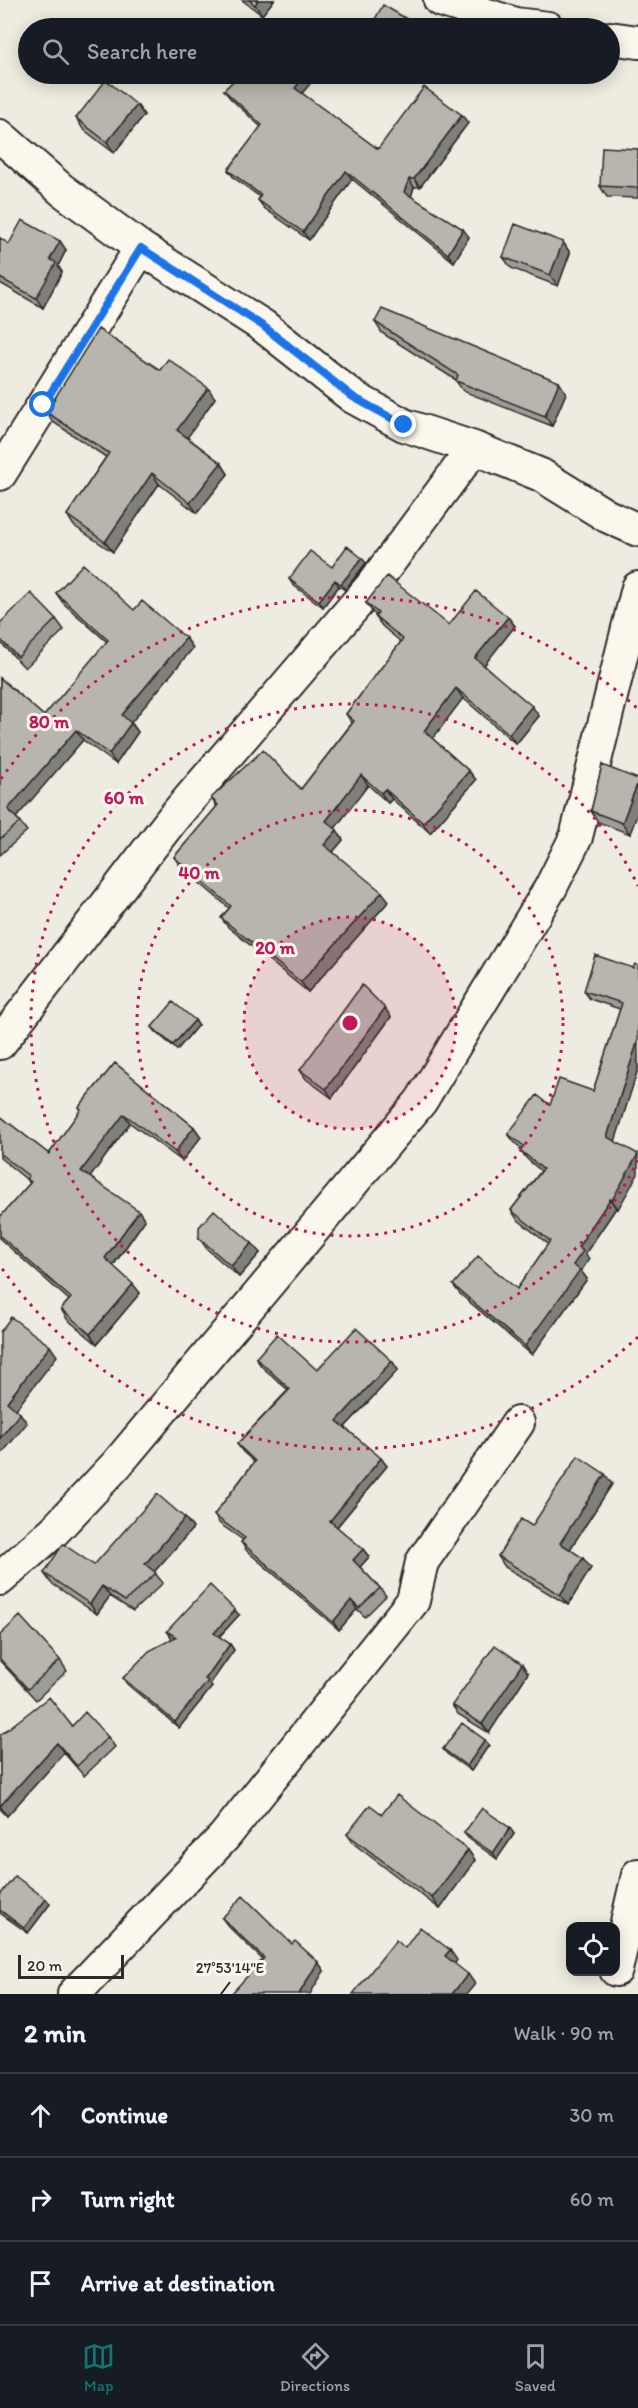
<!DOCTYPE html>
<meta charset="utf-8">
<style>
:root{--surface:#171b24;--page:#20242c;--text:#f1f3f6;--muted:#9ea1a6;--line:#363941;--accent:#0f766e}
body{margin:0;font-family:Itim,sans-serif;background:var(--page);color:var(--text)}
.controls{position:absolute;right:18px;bottom:18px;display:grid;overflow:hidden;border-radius:12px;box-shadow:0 3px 15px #0003}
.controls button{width:54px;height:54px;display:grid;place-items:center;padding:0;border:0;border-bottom:2px solid var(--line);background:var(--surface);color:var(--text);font:30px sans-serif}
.scale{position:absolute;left:18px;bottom:15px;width:106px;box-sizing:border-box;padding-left:6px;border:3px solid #2b2b2b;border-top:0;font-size:16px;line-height:21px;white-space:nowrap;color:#2b2b2b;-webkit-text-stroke:4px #fbf7ec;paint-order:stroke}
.stop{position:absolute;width:18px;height:18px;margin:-14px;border:4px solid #1a73e8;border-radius:50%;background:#fff}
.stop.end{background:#1a73e8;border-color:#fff;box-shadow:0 2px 6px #0008}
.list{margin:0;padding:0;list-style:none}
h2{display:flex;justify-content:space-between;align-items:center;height:78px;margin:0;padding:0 24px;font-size:26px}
h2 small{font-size:20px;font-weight:400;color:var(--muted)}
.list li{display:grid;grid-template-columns:39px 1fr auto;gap:18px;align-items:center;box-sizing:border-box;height:84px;padding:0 24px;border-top:2px solid var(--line)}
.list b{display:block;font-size:22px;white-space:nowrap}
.list em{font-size:20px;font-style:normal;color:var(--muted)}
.icon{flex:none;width:33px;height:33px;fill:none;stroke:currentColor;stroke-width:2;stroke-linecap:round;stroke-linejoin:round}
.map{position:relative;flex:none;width:638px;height:1994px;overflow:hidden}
.search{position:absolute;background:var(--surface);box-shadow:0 3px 15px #0003;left:18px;right:18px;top:18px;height:66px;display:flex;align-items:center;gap:15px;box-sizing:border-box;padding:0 21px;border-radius:33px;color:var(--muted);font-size:22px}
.sheet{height:330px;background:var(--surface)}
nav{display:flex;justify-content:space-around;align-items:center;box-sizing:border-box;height:84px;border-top:2px solid var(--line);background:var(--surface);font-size:16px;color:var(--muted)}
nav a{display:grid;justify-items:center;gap:3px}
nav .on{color:var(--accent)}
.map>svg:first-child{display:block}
</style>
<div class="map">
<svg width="638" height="1994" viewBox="0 0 638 1994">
<rect width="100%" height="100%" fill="#eeebe0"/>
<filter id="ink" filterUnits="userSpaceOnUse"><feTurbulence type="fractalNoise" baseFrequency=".0167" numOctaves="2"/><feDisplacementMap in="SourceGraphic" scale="12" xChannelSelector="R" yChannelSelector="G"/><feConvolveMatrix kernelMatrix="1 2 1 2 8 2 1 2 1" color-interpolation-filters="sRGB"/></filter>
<g filter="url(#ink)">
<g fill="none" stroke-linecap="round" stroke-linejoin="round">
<g stroke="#2b2b2b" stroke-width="36">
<path id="street" d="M 440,0 L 515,24 L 548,28
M 610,38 L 638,42
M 0,136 L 62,190 L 141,248 L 263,326 L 353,397 L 404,425 L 474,448 L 541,475 L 607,516 L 638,530
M 0,474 L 141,248
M 0,1043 L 173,818 L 370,588 L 474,448
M 0,1579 L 54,1531 L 117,1464 L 421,1101 L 551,887 L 576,837 L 638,588
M 616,1970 L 638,1875
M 74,1994 L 224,1837 L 413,1601 L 422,1562 L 518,1423"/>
</g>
<use href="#street" stroke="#fbf7ec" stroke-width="32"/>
</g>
<path fill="#9e9c96" stroke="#2b2b2b" stroke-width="1.5" d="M 242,0 L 274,0 L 262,15 Z
M 224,90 L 302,94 L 378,149 L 468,123 L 420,187 L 414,187 L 411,197 L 469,237 L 454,262 L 352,179 L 309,240 L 264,208 L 258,200 L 260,197 L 234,178 L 228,170 L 261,127 L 230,98 Z
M 137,105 L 144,115 L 114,153 L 83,129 L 76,118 Z
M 638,149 L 638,198 L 607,197 L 600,186 Z
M 0,238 L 9,244 L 60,241 L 66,250 L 58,266 L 62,272 L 43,308 L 0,283 Z
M 563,242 L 570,253 L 558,286 L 511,268 L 503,257 Z
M 375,322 L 566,393 L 552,426 L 463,391 L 456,381 L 456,380 L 382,333 Z
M 160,370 L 215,398 L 187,437 L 221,463 L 228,474 L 197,513 L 159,484 L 113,552 L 74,526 L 67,515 L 106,457 L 53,422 L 46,412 Z
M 366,563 L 345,590 L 339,586 L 323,607 L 293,585 L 289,579 L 332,567 Z
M 56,593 L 134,610 L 186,638 L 193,648 L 131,722 L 138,732 L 116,764 L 83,740 L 16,817 L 27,831 L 0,855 L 0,678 L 44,716 L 107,642 L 63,603 Z
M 366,603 L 449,625 L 508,617 L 515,626 L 484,665 L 539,716 L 516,744 L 463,698 L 432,738 L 469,771 L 476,780 L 430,833 L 392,799 L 388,803 L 368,785 L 335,828 L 343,840 L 333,852 L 389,901 L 308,992 L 228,927 L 221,918 L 229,908 L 181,867 L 174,857 L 217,807 L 211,798 L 301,789 L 352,723 L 346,714 L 401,642 L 382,626 L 375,616 L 376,615 L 373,613 Z
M 56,619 L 64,630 L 25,668 L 0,642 L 0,623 Z
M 602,765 L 630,834 L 598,822 L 591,811 Z
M 633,968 L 638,1069 L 615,1141 L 618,1209 L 616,1208 L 585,1254 L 589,1259 L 581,1271 L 587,1279 L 532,1355 L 460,1294 L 453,1285 L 517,1289 L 548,1244 L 517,1219 L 511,1210 L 541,1171 L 527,1159 L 520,1150 L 522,1149 L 515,1143 L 508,1134 L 550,1105 L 593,1091 L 620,1009 L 590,999 L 584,991 Z
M 391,1017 L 332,1098 L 306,1079 L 300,1070 Z
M 195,1020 L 198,1025 L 177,1050 L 156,1032 L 152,1027 Z
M 115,1063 L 194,1127 L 201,1137 L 182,1161 L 130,1123 L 90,1177 L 145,1220 L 113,1266 L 140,1293 L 97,1344 L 67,1319 L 61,1309 L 69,1300 L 0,1239 L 0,1217 L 30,1183 L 26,1179 L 0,1158 L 0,1116 L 49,1154 L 81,1110 L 79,1107 Z
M 199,1238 L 260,1253 L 239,1277 L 207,1249 Z
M 256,1358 L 317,1370 L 392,1361 L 398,1370 L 345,1427 L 387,1466 L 337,1527 L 363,1549 L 369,1557 L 360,1567 L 380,1588 L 386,1596 L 365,1617 L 357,1609 L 339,1630 L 247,1551 L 241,1542 L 243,1540 L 220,1524 L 214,1515 L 254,1462 L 243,1452 L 237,1444 L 288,1390 L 261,1366 Z
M 612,1484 L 570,1549 L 591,1568 L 568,1605 L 505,1567 L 498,1556 L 532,1526 Z
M 185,1518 L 193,1528 L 154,1572 L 163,1583 L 133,1611 L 110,1596 L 97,1614 L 51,1583 L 44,1573 L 94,1565 Z
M 239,1615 L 219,1637 L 230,1644 L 234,1650 L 210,1684 L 212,1687 L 179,1728 L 127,1684 L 123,1678 L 174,1639 L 171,1637 L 167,1631 Z
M 0,1635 L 60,1660 L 67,1671 L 36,1700 L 0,1661 Z
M 528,1673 L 489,1733 L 458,1714 L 452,1705 Z
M 72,1726 L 108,1737 L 115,1747 L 84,1776 L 64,1753 L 7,1816 L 0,1809 L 0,1735 Z
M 485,1740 L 489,1745 L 471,1771 L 447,1754 L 443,1749 Z
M 382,1814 L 468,1850 L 475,1860 L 440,1909 L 354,1844 L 347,1834 Z
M 464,1833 L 514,1834 L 497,1859 L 468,1838 Z
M 0,1895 L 46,1899 L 50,1904 L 28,1933 L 0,1913 Z
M 222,1918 L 292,1944 L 318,1962 L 324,1971 L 263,1960 L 228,1926 Z"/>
<path fill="#817f7a" stroke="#2b2b2b" stroke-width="1.5" d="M 258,0 L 274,0 L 262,15 L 255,5 Z
M 306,74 L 318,74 L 300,96 L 295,88 Z
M 137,105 L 144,115 L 114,153 L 107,142 Z
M 462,115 L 468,123 L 420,187 L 414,179 Z
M 346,171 L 352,179 L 309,240 L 303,232 Z
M 409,179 L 414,187 L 410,200 L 404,192 Z
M 463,229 L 469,237 L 454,262 L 448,254 Z
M 60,241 L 66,250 L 58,266 L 62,272 L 43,308 L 36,298 L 50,259 Z
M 563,242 L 570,253 L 558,286 L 550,275 Z
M 559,382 L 566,393 L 552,426 L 545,416 Z
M 208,388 L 215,398 L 185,441 L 177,430 Z
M 221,463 L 228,474 L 197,513 L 190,503 Z
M 152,473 L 159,484 L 113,552 L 105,542 Z
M 362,558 L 366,563 L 345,590 L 341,584 Z
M 335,580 L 339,586 L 323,607 L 319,601 Z
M 508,617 L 515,626 L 482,668 L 475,658 Z
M 186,638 L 193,648 L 129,725 L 122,715 Z
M 456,688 L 463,698 L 431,741 L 424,731 Z
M 532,706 L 539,716 L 516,744 L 509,734 Z
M 131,723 L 138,732 L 116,764 L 109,754 Z
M 76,730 L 83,740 L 15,819 L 8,809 Z
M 469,771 L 476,780 L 430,833 L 423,823 Z
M 361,775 L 368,785 L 333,831 L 326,821 Z
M 638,782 L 638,812 L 630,834 L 622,823 Z
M 385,789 L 392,799 L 388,803 L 381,793 Z
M 337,830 L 343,840 L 331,854 L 324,845 Z
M 382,892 L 389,901 L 308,992 L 301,982 Z
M 385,1008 L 391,1017 L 332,1098 L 326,1089 Z
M 195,1020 L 198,1025 L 177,1050 L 173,1045 Z
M 638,1040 L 638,1069 L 614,1145 L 607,1137 Z
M 124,1114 L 130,1123 L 88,1180 L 81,1171 Z
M 194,1127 L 201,1137 L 182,1161 L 175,1152 Z
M 638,1154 L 638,1174 L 618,1209 L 612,1200 Z
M 610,1199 L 616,1208 L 585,1254 L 589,1259 L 581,1271 L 587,1279 L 532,1355 L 525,1346 L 573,1265 L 578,1247 Z
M 139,1211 L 145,1220 L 111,1268 L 105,1258 Z
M 252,1243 L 260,1253 L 239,1277 L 231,1266 Z
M 133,1284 L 140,1293 L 97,1344 L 90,1334 Z
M 50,1346 L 57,1356 L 14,1412 L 7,1402 Z
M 392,1361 L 398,1370 L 343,1429 L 337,1421 Z
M 20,1413 L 27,1423 L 0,1456 L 0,1438 Z
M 381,1458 L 387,1466 L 335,1529 L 330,1521 Z
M 605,1474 L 612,1484 L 567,1554 L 560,1543 Z
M 185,1518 L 193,1528 L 152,1574 L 145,1564 Z
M 363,1549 L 369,1557 L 359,1568 L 353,1560 Z
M 583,1558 L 591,1568 L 568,1605 L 560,1595 Z
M 102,1586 L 110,1596 L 97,1614 L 90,1604 Z
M 351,1600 L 357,1609 L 339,1630 L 333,1622 Z
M 235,1610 L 239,1615 L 217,1639 L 214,1633 Z
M 230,1644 L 234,1650 L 210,1684 L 212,1687 L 179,1728 L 175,1722 Z
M 522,1664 L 528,1673 L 489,1733 L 482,1724 Z
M 485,1740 L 489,1745 L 471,1771 L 467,1766 Z
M 57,1743 L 64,1753 L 7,1816 L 0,1806 Z
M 510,1828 L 514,1834 L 497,1859 L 493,1853 Z
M 468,1850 L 475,1860 L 440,1909 L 432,1898 Z
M 46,1899 L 50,1904 L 28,1933 L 24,1928 Z
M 450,1950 L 457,1960 L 453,1967 L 445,1956 Z
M 318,1962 L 324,1971 L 310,1994 L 299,1994 Z
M 468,1974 L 475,1984 L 467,1994 L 452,1994 Z"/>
<path fill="#b8b5ae" stroke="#2b2b2b" stroke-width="1.5" d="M 249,0 L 258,0 L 255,5 Z
M 383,5 L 417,25 L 415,28 L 370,28 Z
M 258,18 L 270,28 L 250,28 Z
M 240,74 L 306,74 L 295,88 L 378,149 L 424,87 L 462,115 L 414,179 L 409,179 L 404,192 L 463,229 L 448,254 L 346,171 L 303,232 L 258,200 L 261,195 L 228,170 L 262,125 L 224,90 Z
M 106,80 L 137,105 L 107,142 L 76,118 Z
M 602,147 L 638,149 L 638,188 L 600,186 Z
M 22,220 L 60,241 L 50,259 L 56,263 L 36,298 L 0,278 L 0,238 L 9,244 Z
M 515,224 L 563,242 L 550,275 L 503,257 Z
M 382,309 L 559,382 L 545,416 L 456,381 L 458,375 L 375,322 Z
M 98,329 L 160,370 L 168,359 L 208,388 L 177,430 L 221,463 L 190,503 L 152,473 L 105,542 L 67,515 L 109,453 L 46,412 Z
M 347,546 L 362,558 L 341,584 L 335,580 L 319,601 L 289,579 L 310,551 L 332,567 Z
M 83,564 L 134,610 L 142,601 L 186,638 L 122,715 L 131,723 L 109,754 L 76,730 L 8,809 L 20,822 L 0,839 L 0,678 L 44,716 L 108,640 L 56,593 Z
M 387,576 L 449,625 L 476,591 L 508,617 L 475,658 L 532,706 L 509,734 L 456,688 L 424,731 L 469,771 L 423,823 L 385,789 L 381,793 L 361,775 L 326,821 L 337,830 L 324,845 L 382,892 L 301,982 L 221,918 L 231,906 L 174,857 L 218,805 L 211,798 L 263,750 L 301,789 L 354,721 L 346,714 L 403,639 L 375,616 L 378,613 L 366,603 Z
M 31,593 L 56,619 L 18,657 L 0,639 L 0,623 Z
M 602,765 L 638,779 L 638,782 L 622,823 L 591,811 Z
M 595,955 L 633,968 L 635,964 L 638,966 L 638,1040 L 607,1137 L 638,1154 L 612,1200 L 610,1199 L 578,1247 L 583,1251 L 573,1265 L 580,1270 L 525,1346 L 453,1285 L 478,1256 L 517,1289 L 550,1241 L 511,1210 L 543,1169 L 520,1150 L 524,1146 L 508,1134 L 537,1095 L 550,1105 L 559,1079 L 593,1091 L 622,1003 L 584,991 Z
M 362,985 L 385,1008 L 326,1089 L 300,1070 Z
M 173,1002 L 195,1020 L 173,1045 L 152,1027 Z
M 115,1063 L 194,1127 L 175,1152 L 124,1114 L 81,1171 L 139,1211 L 105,1258 L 133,1284 L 90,1334 L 61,1309 L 71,1298 L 0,1236 L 0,1217 L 31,1182 L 26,1179 L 29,1176 L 0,1154 L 0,1116 L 49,1154 L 81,1109 L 79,1107 Z
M 214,1210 L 252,1243 L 231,1266 L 199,1238 L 199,1227 Z
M 11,1317 L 50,1346 L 7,1402 L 20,1413 L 0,1438 L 0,1332 Z
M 356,1328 L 392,1361 L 337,1421 L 381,1458 L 330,1521 L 363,1549 L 353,1560 L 380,1588 L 359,1608 L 351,1600 L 333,1622 L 241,1542 L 245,1538 L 214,1515 L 255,1461 L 237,1444 L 290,1389 L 256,1358 L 277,1334 L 317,1370 Z
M 578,1456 L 605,1474 L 560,1543 L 583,1558 L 560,1595 L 498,1556 L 521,1519 L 532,1526 Z
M 157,1494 L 185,1518 L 145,1564 L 156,1573 L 125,1601 L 102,1586 L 90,1604 L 44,1573 L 63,1544 L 94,1565 Z
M 210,1585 L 235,1610 L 214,1633 L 230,1644 L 205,1679 L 208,1681 L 175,1722 L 123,1678 L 149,1651 L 176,1637 L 167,1631 Z
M 20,1616 L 60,1660 L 28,1689 L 0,1659 L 0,1635 Z
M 495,1645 L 522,1664 L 482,1724 L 452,1705 Z
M 49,1697 L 72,1726 L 85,1712 L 108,1737 L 77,1766 L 57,1743 L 0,1806 L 0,1735 Z
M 462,1723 L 485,1740 L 467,1766 L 443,1749 Z
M 397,1795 L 468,1850 L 432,1898 L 347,1834 L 370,1805 L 382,1814 Z
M 482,1808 L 510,1828 L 493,1853 L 464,1833 Z
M 15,1876 L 46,1899 L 24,1928 L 0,1910 L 0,1895 Z
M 243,1896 L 292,1944 L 295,1941 L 318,1962 L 299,1994 L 231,1994 L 264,1958 L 222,1918 Z
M 420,1927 L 450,1950 L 445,1956 L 468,1974 L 452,1994 L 353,1994 L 396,1940 L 405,1948 Z"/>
</g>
<g fill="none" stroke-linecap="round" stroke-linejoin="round" filter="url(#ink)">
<path stroke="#1a73e8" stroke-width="8" d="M 43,405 L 141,248 L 263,326 L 353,397 L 404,425"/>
</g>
<path fill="none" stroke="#2b2b2b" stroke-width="2" d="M 221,1994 L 230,1982"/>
<circle cx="350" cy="1023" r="106" fill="#c2185b" fill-opacity=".12"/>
<g fill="none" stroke="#c2185b" stroke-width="3" stroke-dasharray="3 6">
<circle cx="350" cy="1023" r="106"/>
<circle cx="350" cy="1023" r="213"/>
<path d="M638 1160A319 319 0 1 1 638 886"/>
<path d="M638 1337A426 426 0 0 1 1 1267M1 779A426 426 0 0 1 638 709"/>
</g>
<g font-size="15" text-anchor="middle" fill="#2b2b2b" stroke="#fbf7ec" stroke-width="6" stroke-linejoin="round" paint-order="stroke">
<text x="230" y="1973">27°53'14"E</text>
</g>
<circle cx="350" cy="1023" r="9" fill="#c2185b" stroke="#fbf7ec" stroke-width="3"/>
<g font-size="18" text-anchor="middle" font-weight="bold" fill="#c2185b" stroke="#fbf7ec" stroke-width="6" stroke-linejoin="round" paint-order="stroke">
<text x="49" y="728">80 m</text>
<text x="124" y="804">60 m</text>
<text x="199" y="879">40 m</text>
<text x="275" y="954">20 m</text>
</g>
</svg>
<div class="controls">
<button><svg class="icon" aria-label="locate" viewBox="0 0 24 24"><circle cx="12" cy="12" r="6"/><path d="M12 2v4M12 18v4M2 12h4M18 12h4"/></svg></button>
</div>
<div class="scale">20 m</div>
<div class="stop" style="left:43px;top:405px"></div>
<div class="stop end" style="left:404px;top:425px"></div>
<div class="search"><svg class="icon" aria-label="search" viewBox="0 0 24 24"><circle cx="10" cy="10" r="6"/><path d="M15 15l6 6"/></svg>Search here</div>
</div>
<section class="sheet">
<h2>2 min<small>Walk · 90 m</small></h2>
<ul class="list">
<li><svg class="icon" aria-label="ahead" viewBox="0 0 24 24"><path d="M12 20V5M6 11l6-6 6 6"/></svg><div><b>Continue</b></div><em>30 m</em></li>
<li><svg class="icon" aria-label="right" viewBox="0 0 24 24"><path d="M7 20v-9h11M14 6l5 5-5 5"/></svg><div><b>Turn right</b></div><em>60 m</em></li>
<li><svg class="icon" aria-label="arrive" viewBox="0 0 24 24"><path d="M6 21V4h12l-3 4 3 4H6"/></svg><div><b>Arrive at destination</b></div></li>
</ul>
</section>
<nav>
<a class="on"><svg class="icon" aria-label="map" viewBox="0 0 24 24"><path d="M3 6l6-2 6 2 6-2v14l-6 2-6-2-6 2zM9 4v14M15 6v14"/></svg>Map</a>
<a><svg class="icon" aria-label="directions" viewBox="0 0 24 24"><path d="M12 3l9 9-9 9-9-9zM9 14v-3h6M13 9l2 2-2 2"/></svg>Directions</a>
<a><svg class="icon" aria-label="saved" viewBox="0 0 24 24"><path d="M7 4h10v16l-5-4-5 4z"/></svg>Saved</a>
</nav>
